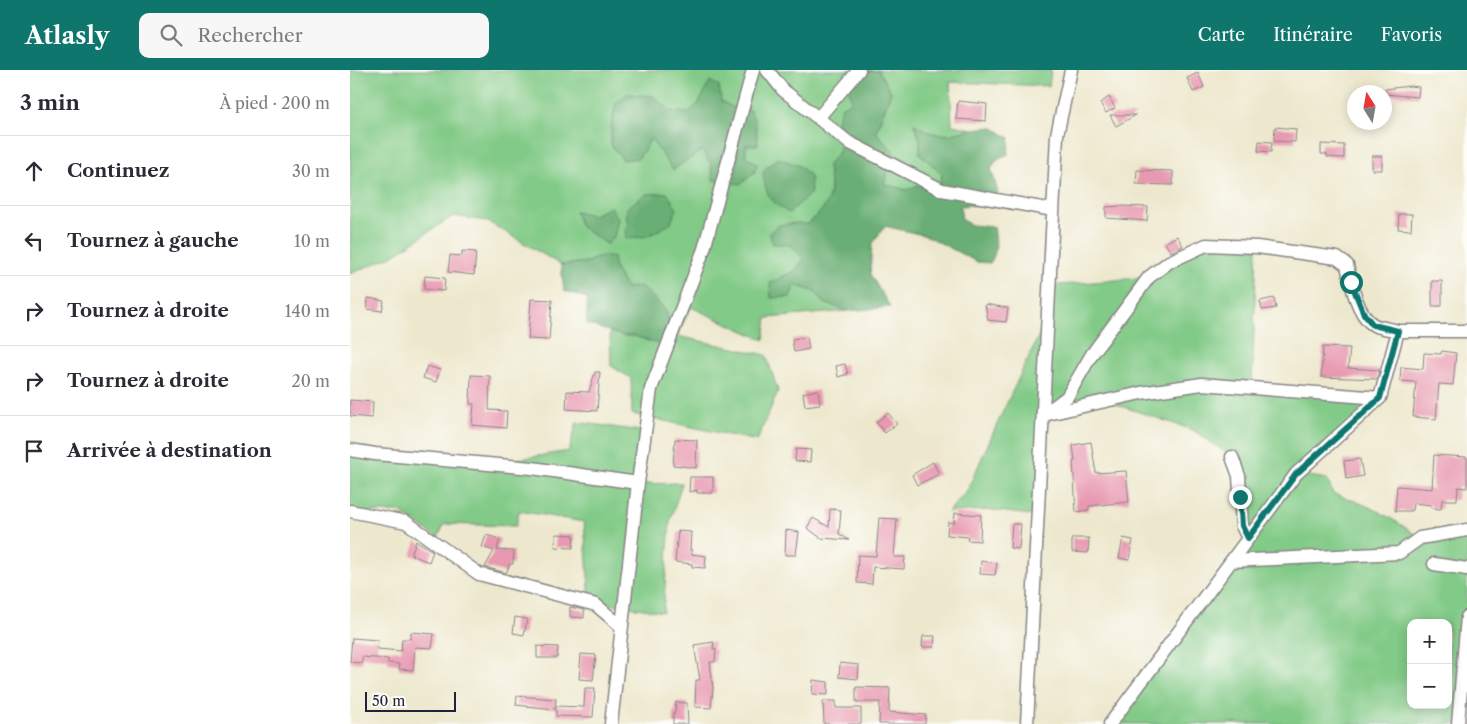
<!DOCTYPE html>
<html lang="fr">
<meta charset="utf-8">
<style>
:root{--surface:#fff;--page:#f7f7f7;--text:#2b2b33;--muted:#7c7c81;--line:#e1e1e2;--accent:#0f766e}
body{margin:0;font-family:"Libre Caslon Text",serif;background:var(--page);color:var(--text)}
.controls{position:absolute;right:15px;bottom:15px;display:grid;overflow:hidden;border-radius:10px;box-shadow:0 2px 12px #0003}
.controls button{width:45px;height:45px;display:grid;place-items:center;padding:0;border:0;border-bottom:1px solid var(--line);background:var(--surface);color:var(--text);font:25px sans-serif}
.compass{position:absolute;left:997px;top:15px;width:45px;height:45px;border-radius:50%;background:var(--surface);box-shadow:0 2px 12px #0003;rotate:349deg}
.scale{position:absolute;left:15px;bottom:12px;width:91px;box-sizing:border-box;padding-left:5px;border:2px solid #22223b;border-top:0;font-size:14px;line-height:18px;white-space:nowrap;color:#22223b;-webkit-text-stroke:4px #fdfcf7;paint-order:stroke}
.stop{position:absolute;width:15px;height:15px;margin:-11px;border:4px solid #0f766e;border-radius:50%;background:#fff}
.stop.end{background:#0f766e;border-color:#fff;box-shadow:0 1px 5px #0008}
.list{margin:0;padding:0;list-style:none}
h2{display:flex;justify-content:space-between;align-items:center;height:65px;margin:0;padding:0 20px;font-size:21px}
h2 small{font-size:16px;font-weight:400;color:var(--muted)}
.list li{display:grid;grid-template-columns:32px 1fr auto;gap:15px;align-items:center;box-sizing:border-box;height:70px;padding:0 20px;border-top:1px solid var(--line)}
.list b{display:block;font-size:19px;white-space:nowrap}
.list em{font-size:16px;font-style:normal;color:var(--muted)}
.icon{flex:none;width:28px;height:28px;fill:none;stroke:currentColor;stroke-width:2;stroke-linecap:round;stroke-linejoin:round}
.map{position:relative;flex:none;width:1117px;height:654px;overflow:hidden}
header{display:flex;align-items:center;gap:30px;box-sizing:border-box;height:70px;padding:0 25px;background:var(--accent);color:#fff}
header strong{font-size:24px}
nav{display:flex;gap:28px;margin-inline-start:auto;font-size:18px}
.search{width:350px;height:45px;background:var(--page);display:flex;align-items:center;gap:12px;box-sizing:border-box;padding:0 18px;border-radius:10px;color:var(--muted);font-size:19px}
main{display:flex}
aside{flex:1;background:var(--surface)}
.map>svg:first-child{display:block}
</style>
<header>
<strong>Atlasly</strong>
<div class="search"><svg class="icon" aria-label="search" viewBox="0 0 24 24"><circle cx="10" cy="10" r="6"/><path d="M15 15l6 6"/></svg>Rechercher</div>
<nav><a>Carte</a><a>Itinéraire</a><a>Favoris</a></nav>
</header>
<main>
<aside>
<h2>3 min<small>À pied · 200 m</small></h2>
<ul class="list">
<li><svg class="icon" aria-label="ahead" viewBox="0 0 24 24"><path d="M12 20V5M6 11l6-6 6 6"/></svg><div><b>Continuez</b></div><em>30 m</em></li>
<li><svg class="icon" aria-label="left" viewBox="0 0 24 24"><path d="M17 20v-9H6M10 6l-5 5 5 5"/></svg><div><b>Tournez à gauche</b></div><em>10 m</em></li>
<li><svg class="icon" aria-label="right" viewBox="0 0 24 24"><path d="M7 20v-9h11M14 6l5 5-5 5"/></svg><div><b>Tournez à droite</b></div><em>140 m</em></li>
<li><svg class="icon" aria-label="right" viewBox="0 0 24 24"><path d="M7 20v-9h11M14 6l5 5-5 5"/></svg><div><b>Tournez à droite</b></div><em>20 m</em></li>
<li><svg class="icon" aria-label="arrive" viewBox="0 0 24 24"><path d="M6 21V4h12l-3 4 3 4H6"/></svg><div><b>Arrivée à destination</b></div></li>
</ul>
</aside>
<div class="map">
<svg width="1117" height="654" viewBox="0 0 1117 654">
<rect width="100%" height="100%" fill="#fdfcf7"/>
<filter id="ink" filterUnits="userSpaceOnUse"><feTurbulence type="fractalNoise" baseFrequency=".02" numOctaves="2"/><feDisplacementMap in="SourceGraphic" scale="10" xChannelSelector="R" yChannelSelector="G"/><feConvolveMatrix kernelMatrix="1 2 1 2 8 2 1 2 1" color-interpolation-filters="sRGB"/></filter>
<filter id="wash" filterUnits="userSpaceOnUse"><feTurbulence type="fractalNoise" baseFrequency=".0096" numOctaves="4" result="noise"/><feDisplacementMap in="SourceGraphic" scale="20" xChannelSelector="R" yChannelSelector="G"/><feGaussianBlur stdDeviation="1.12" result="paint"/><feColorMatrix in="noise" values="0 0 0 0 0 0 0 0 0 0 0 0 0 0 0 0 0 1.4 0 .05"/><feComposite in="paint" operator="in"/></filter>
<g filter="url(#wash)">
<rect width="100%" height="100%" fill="#ede8cd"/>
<path fill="#82ca87" stroke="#527661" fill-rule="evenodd" d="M 0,0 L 701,0 L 699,16 L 600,12 L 602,55 L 622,59 L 599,65 L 581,63 L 565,55 L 570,70 L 570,84 L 592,104 L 588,124 L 557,120 L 534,114 L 537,101 L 526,62 L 541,22 L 502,32 L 492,61 L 489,82 L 478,95 C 482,127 482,132 458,155 L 446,153 L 436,173 L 444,178 L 454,189 L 445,201 L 431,207 L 444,215 L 466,222 L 489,237 L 498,241 L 417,248 L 414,270 L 341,237 L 327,266 L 416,285 L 428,321 L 407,371 L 282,344 L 281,308 L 261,296 L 260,262 L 274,266 L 285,266 L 304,273 C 288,241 277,212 251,186 L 237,192 L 211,195 L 137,151 L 103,146 L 42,186 L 0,204 Z
M 856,175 L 907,177 L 902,318 L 1030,328 L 946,404 L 977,409 L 983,424 C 1016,433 1042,447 1070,468 L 1117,460 L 1117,547 L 1108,654 L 760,654 L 898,468 L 882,387 L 843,360 L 756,331 L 693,345 L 688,446 L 641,440 L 598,442 L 617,421 L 648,352 L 697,248 L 699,216 L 799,207 ZM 1061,553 L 1098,553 L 1098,635 L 1061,635 Z
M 227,352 L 298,362 L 287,414 L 332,413 L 320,452 L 313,542 L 240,531 L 234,452 L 169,441 L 166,456 L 94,454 L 88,468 L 50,442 L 0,442 L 0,376 L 132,395 L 219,381 Z"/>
<path fill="#69ae74" stroke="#466858" d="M 528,0 L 541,22 L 526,62 L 544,82 L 534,114 L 557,120 L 568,115 L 588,124 L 592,104 L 570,84 L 570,70 L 564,54 L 581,63 L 599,65 L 622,59 L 642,57 L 660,68 L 658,84 L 645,92 L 641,99 L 648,122 L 625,135 L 610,136 L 612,150 L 621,155 L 644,157 C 646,170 648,182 640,193 L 627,192 L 577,166 L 535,156 L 522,174 L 520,204 L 540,237 L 498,241 L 474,233 L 466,222 L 445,215 L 440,227 L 421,228 L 420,213 L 445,201 L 454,189 C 443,176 441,173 423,174 L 419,163 L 429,155 L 446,153 L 458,154 C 482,132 482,127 478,95 L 489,82 L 492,62 L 487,51 L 492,36 L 502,32 L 499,21 L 506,4 Z
M 360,11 L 369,16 L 371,31 L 382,37 L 399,39 L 405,50 L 408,75 L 396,75 L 396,86 L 407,94 L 404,103 L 391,114 L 363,110 L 361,95 L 352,80 L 323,100 L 301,69 L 289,88 L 273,90 L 261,75 L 261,56 L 266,33 L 277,24 L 303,26 L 321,41 L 338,43 L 349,33 Z
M 428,88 L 450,96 L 460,106 L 461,123 L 439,143 C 419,131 415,124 413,101 Z
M 317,123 L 327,139 L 320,154 L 298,166 L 276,169 L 277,138 L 296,124 Z
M 261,137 L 268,149 L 264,167 L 257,174 L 230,156 L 225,141 L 243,145 Z
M 251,186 L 263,187 L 265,199 L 277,218 L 290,216 L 304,228 L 316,241 L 323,261 L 318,274 L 304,273 L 285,266 L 274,266 L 237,254 L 237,228 L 214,221 L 211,195 L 237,192 Z"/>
<g id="blocks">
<path fill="#e898b1" d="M 848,3 L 854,17 L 843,22 L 837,8 Z
M 1060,16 L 1069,17 L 1068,27 L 1035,24 L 1035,19 Z
M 759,27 L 765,38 L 756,43 L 750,33 Z
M 608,31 L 637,34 L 636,51 L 606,49 Z
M 760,45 L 786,45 L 766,56 Z
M 925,57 L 946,59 L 945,72 L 924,71 Z
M 909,71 L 922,72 L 921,82 L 908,81 Z
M 971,74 L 994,75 L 994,88 L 977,87 L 977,84 L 971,84 Z
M 1022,86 L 1032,86 L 1032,100 L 1022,100 Z
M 787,100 L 823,101 L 823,115 L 786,114 Z
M 770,136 L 798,137 L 797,151 L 756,148 L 756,137 Z
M 1049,144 L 1062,144 L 1061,160 L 1048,159 Z
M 827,166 L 833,176 L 821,182 L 815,173 Z
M 112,181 L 126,182 L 124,205 L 98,202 L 100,185 L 112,186 Z
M 75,206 L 95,208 L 94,221 L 74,219 Z
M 1082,211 L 1092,211 L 1092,236 L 1082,236 Z
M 18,228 L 34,231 L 32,241 L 17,239 Z
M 924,228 L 926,238 L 912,240 L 910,231 Z
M 181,229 L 202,230 L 199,270 L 178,269 Z
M 635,234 L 658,238 L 656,252 L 638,250 Z
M 457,267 L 459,279 L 444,282 L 442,269 Z
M 973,277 L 1000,278 L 998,298 L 1029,300 L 1027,309 L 971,307 Z
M 1092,281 L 1106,283 L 1103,315 L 1089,314 L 1086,349 L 1063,347 L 1066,312 L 1050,311 L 1051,297 L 1073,299 L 1074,283 L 1091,284 Z
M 495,294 L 498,304 L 488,307 L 486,296 Z
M 77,296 L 90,300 L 86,312 L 73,308 Z
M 245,302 L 250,302 L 247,341 L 216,339 L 217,321 L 239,322 Z
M 121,305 L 140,306 L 139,340 L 157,341 L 156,358 L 122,355 L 124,334 L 120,334 Z
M 468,320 L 470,334 L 455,336 L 453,323 Z
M 0,330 L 23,332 L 22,348 L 0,346 Z
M 538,343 L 547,354 L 535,363 L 526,352 Z
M 325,369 L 347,370 L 346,398 L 323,395 Z
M 741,372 L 746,403 L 776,401 L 779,432 L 739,436 L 739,440 L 726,442 L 723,391 L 725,391 L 723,375 Z
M 446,379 L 461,380 L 460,392 L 445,391 Z
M 1084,385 L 1117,387 L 1117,418 L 1108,417 L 1107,430 L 1092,430 L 1091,439 L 1081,438 L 1081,435 L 1063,433 L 1062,441 L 1045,441 L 1047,416 L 1082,419 Z
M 1010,389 L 1013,406 L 996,409 L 994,391 Z
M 583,392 L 589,404 L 567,415 L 562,405 Z
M 340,407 L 363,407 L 363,423 L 347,423 L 347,420 L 339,422 Z
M 480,439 L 491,440 L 489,464 L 499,470 L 471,468 L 457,458 L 463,448 L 479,457 Z
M 605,443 L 631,445 L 630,471 L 617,470 L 618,467 L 597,465 L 598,452 L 604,453 Z
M 529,448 L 547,449 L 544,487 L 555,487 L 554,499 L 523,497 L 522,514 L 507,513 L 508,485 L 526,486 Z
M 662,454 L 671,454 L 669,479 L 660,478 Z
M 436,460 L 449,462 L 446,485 L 435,485 Z
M 328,461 L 341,462 L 340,480 L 342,480 L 341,484 L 356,486 L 355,498 L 342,497 L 342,494 L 325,492 Z
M 206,464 L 224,465 L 223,478 L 205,477 Z
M 136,465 L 150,469 L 147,480 L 164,481 L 163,494 L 160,494 L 156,503 L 135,497 L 144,481 L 132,477 Z
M 722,468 L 739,468 L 738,483 L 722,482 Z
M 773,468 L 783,470 L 779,490 L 769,488 Z
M 66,471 L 83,481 L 79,492 L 61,485 Z
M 631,491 L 647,493 L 645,505 L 630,504 Z
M 220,537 L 234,540 L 234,548 L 220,547 Z
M 165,547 L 177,549 L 174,565 L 163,563 Z
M 61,562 L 84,564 L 82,578 L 65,577 L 63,600 L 49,599 L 49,594 L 38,593 L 38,589 L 12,587 L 12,593 L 0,592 L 2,568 L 28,570 L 27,579 L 51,581 L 52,569 L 60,569 Z
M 573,566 L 585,566 L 584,577 L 572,577 Z
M 364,572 L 363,579 L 366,579 L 365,592 L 360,592 L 363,618 L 361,638 L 345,637 L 346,610 L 350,610 L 344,575 Z
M 187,576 L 208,577 L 207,588 L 187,588 Z
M 231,584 L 246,585 L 243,610 L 229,609 Z
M 490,593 L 509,595 L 508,609 L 489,607 Z
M 463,610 L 478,612 L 478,625 L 462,624 Z
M 506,617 L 540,618 L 539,642 L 576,645 L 575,654 L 529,654 L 530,632 L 506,632 Z
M 235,618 L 245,618 L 243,647 L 206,646 L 206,636 L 234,637 Z
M 167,626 L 206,629 L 205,639 L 166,635 Z
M 473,631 L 486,631 L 486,638 L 511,638 L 511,654 L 474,654 Z
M 326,632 L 337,633 L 338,654 L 323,654 L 323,643 L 325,643 Z"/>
</g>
</g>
<g filter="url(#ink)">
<use href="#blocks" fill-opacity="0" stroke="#888584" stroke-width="1"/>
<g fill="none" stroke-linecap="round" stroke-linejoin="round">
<g stroke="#888584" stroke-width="15">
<path id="street" d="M 417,0 L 433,20 L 498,72 L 592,120 L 703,140
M 468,48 L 509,0
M 698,344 L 791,323 L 852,314 L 1030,328
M 693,345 L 717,327 L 742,284 L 799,207 L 819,192 L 856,175 L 907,177 L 987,188 L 997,195 C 1000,211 1008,247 1024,255 C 1031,258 1040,259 1048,261
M 0,380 L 25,384 L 182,398 L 288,413
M 882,387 L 889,406 L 892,456 L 898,468
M 0,441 L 56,452 L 129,504 L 246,535 L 272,557
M 881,491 L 1049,483 L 1070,468 L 1117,460
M 1084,494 L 1117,499
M 261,654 L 288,413 L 301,319 L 354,179 L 403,0
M 677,654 L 707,65 L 721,0
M 760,654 L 946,404 L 1030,328 L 1048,261 L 1117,261
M 1108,654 L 1117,547"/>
</g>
<use href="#street" stroke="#fff" stroke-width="12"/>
</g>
</g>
<g fill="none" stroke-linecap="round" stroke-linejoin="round" filter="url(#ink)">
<path stroke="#0f766e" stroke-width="6" d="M 890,427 L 892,456 L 898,468 L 946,404 L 1030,328 L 1048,261 L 1023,255 L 1014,244 L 1001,212"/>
</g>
</svg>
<div class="controls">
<button>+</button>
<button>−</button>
</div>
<svg class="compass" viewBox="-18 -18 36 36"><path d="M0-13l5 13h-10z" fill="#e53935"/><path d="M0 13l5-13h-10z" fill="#7c7c81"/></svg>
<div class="scale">50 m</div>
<div class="stop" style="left:1001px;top:212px"></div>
<div class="stop end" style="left:890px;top:427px"></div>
</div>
</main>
